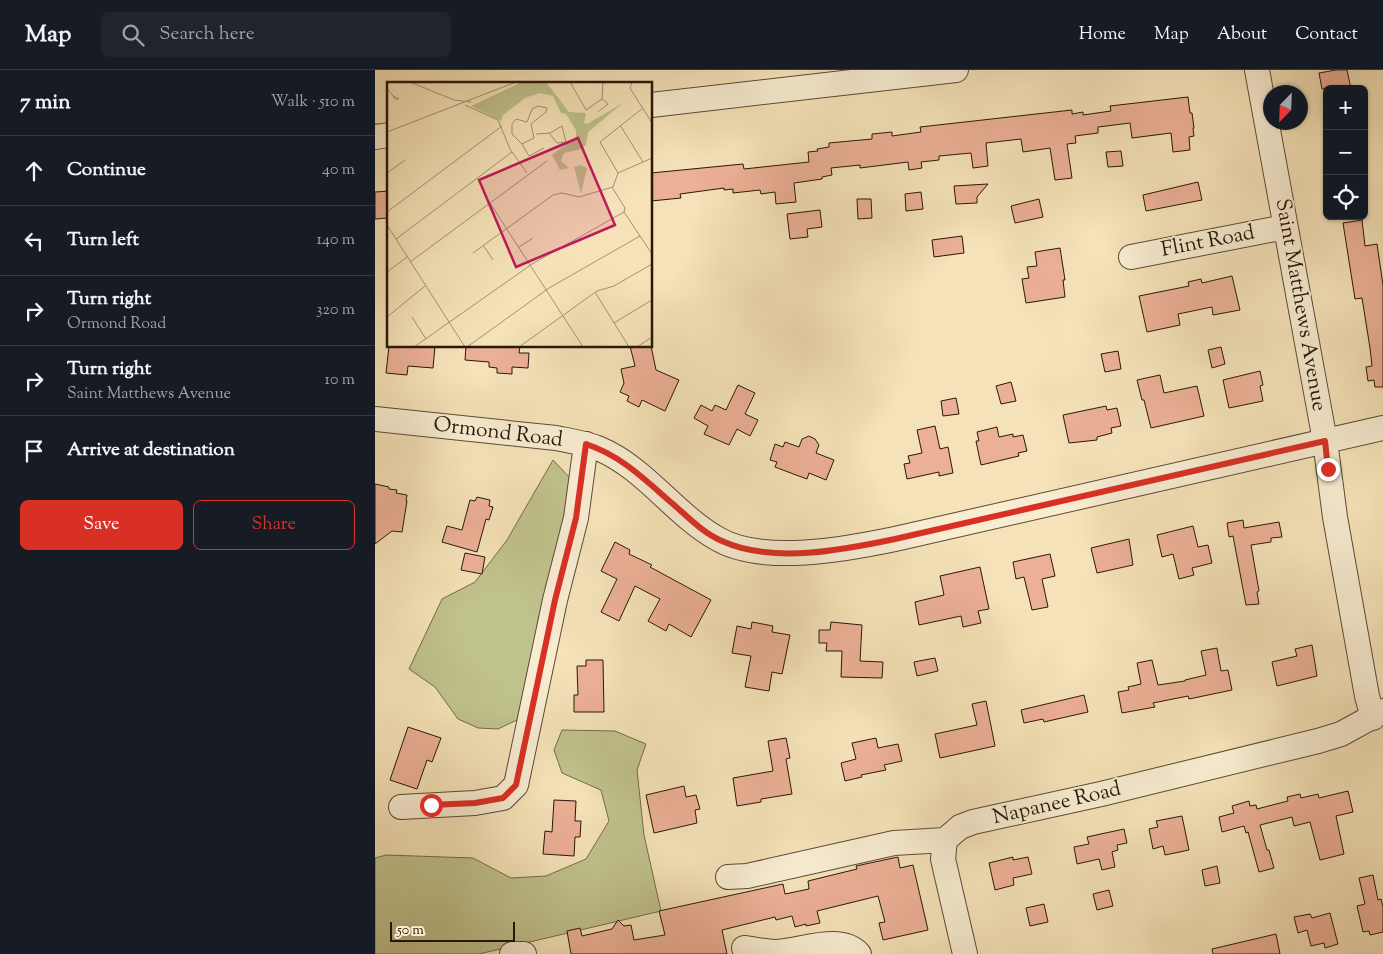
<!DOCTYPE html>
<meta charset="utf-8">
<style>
:root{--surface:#171b24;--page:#20242c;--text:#f1f3f6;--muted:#9ea1a6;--line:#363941;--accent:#d93025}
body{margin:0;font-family:"Sorts Mill Goudy",serif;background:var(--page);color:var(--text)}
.controls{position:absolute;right:15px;top:15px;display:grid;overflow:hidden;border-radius:8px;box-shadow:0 1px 4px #0004}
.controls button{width:45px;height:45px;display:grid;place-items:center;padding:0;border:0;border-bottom:1px solid var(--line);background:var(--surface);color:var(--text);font:25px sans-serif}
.compass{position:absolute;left:888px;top:15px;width:45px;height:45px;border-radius:50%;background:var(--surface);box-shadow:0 1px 4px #0004;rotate:203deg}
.scale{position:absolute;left:15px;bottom:12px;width:125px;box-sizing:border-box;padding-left:5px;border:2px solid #28170a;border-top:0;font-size:14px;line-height:18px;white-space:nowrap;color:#28170a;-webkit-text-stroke:4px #f8ecd1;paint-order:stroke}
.stop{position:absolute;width:15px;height:15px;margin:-11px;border:4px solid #d93025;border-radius:50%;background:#fff}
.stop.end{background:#d93025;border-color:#fff;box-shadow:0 1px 5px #0008}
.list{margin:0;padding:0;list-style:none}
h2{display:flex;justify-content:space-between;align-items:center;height:65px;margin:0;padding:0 20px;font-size:21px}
h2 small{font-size:16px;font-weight:400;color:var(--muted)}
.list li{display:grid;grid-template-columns:32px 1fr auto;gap:15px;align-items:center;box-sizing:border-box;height:70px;padding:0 20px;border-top:1px solid var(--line)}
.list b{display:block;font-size:19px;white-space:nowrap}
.list p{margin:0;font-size:16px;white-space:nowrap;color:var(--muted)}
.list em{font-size:16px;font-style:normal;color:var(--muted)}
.actions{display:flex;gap:10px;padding:15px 20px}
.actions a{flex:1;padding:11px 0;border:1px solid var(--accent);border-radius:8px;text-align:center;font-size:18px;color:var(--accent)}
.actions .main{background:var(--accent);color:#fff}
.icon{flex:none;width:28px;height:28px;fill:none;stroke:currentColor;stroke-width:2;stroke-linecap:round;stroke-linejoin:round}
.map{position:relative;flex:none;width:1008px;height:884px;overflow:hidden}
header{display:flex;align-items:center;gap:30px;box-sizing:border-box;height:70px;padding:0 25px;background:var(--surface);border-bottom:1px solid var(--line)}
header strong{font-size:24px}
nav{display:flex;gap:28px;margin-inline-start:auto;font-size:18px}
.search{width:350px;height:45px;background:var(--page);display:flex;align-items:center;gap:12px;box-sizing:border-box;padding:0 18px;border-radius:8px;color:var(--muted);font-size:19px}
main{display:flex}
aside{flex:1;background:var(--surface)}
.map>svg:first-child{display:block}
</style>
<header>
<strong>Map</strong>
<div class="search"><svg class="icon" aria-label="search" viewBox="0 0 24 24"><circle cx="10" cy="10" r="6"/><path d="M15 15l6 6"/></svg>Search here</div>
<nav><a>Home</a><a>Map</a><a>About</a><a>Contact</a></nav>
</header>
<main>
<aside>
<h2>7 min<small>Walk · 510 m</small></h2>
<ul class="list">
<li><svg class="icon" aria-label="ahead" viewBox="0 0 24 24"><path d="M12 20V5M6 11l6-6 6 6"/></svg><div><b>Continue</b></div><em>40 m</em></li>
<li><svg class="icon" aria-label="left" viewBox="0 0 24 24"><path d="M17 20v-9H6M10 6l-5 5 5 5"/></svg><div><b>Turn left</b></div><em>140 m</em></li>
<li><svg class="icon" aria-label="right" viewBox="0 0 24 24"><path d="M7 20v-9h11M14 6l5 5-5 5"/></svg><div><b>Turn right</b><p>Ormond Road</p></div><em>320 m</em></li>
<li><svg class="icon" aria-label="right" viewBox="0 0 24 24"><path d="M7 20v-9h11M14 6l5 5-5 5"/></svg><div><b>Turn right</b><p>Saint Matthews Avenue</p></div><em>10 m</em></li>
<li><svg class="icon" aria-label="arrive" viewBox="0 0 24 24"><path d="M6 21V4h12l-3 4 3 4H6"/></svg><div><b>Arrive at destination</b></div></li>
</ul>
<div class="actions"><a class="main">Save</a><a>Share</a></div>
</aside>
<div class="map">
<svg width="1008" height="884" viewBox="0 0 1008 884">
<rect width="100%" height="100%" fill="#f5e2b8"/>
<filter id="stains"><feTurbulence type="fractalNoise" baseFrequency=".004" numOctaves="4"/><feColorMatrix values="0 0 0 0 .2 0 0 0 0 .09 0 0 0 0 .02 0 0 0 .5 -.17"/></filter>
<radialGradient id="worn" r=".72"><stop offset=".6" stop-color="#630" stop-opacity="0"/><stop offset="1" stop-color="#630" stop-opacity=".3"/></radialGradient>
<path fill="#c0c28c" stroke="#746c4b" d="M 178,390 L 195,408 L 188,472 L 169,557 L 142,650 L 123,659 L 103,658 L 83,649 L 60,617 L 34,599 L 67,529 L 100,512 L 132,470 Z
M 187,660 L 240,661 L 271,674 L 262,700 L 269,765 L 286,841 L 104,884 L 0,884 L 0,788 L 11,785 L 98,788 L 136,808 L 171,806 L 211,789 L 234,751 L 226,720 L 187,703 L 179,680 Z"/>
<path fill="#ecb096" stroke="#28170a" d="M 961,0 L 972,0 L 976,19 L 947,19 L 944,3 Z
M 813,27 L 815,43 L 817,43 L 819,58 L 818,58 L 819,66 L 814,67 L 815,80 L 798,82 L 796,63 L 757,68 L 755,53 L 723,57 L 723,63 L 700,66 L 701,73 L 692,74 L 697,108 L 680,110 L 675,78 L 648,82 L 646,69 L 611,73 L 613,96 L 598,98 L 596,83 L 564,86 L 564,90 L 546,92 L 547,98 L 534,100 L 533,92 L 485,98 L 485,95 L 456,98 L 457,105 L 447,107 L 447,109 L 419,113 L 421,132 L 401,134 L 400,122 L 386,124 L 385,120 L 358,123 L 358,119 L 349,120 L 349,118 L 305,124 L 306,128 L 276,131 L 276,103 L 368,94 L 369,99 L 434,92 L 433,82 L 443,81 L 442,79 L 454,77 L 454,73 L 497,69 L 497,64 L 517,62 L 517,66 L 546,62 L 545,57 L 697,40 L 697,44 L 708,42 L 708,45 L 736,41 L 735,36 Z
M 746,81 L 748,96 L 733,97 L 731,82 Z
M 823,112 L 827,130 L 771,141 L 768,125 Z
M 613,114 L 602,127 L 602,133 L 581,134 L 579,116 Z
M 14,121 L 14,148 L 0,149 L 0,122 Z
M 546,122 L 548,139 L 531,141 L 530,124 Z
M 482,129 L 496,129 L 497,148 L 483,149 Z
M 664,129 L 668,147 L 640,153 L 636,136 Z
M 445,140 L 447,157 L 432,159 L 433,167 L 415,169 L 412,144 Z
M 987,150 L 990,176 L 1002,174 L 1008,215 L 1008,317 L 1000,317 L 999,310 L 993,311 L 991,297 L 997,296 L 995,278 L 987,228 L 980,229 L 968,153 Z
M 587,166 L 589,183 L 559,187 L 557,170 Z
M 685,178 L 690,210 L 688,210 L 690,227 L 651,233 L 647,209 L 654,208 L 652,197 L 662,196 L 660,182 Z
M 857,206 L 865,240 L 838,245 L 837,237 L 803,244 L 805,255 L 772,262 L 764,226 L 814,216 L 813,212 L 826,209 L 827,213 Z
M 14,276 L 60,276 L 58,298 L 33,296 L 32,305 L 11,303 Z
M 91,276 L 145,276 L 144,283 L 154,283 L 153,298 L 137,297 L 137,304 L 122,303 L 122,298 L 114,297 L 114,292 L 90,290 Z
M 255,276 L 276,276 L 281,300 L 304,310 L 290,341 L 267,330 L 264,337 L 252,331 L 254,326 L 245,322 L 249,313 L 246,299 L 260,296 Z
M 846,277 L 850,294 L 837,298 L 833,280 Z
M 743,281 L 746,299 L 730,302 L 726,284 Z
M 885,301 L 888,315 L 885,316 L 888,331 L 854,338 L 848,310 Z
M 785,305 L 789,323 L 822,316 L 829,346 L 776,358 L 769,330 L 767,330 L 762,310 Z
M 636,312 L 641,331 L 626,334 L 621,316 Z
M 363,315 L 380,323 L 370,344 L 383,350 L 375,366 L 362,359 L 354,375 L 329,364 L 333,356 L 319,348 L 326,335 L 337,341 L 340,335 L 351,340 Z
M 581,328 L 584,344 L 568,346 L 566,331 Z
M 731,336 L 732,340 L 742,338 L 746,356 L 736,358 L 737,363 L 722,367 L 722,370 L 694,373 L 688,345 Z
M 560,356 L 565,379 L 573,377 L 578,403 L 564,406 L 564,402 L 532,409 L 529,394 L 535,393 L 533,386 L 547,383 L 542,360 Z
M 622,357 L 624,367 L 638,364 L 638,367 L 648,365 L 652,381 L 643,383 L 644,386 L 606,395 L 601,371 L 604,371 L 602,362 Z
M 434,366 L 440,369 L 444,375 L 441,383 L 459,390 L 451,410 L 434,403 L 432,409 L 421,405 L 400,397 L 402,392 L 395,390 L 400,374 L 408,377 L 410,372 L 424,377 L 427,369 Z
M 0,414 L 14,417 L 14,419 L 22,420 L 21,423 L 32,425 L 31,431 L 32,431 L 27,462 L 17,461 L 0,474 Z
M 102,427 L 115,430 L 114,436 L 118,437 L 114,450 L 111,449 L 102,482 L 67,472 L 72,456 L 87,460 L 95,430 L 100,431 Z
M 868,450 L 869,458 L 904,452 L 907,467 L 896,468 L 896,472 L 876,475 L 884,521 L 882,522 L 884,534 L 871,535 L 858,466 L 854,467 L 852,453 Z
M 818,456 L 823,477 L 833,475 L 837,493 L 817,498 L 819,505 L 804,509 L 798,484 L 787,487 L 782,465 Z
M 754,469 L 758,495 L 722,503 L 716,478 Z
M 240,472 L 255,480 L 254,484 L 277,495 L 275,497 L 336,530 L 316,567 L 294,554 L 291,561 L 273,551 L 285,529 L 260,516 L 244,551 L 226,542 L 242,509 L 226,501 Z
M 90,483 L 110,487 L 107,504 L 86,500 Z
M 675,484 L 680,506 L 667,509 L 673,537 L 657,540 L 649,507 L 641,509 L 638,492 Z
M 605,497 L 614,539 L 603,541 L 606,553 L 588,557 L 586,546 L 544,555 L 540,532 L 569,525 L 565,506 Z
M 377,552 L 398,556 L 397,562 L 415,565 L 407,604 L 397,602 L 394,621 L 370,617 L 376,586 L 357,583 L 362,556 L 376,559 Z
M 456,552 L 487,555 L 485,591 L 508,592 L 507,608 L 466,607 L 467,581 L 451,581 L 452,573 L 444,573 L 444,560 L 455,560 Z
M 937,575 L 942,606 L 902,616 L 897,592 L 922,586 L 920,579 Z
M 842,578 L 846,601 L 853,600 L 857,620 L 814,629 L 813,626 L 778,633 L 780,637 L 747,643 L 743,622 L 754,620 L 753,617 L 766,614 L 762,593 L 777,590 L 783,615 L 810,611 L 810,610 L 831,605 L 826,581 Z
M 560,588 L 563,601 L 542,606 L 539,592 Z
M 211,590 L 228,590 L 229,642 L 199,642 L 199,625 L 203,625 L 202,596 L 211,596 Z
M 709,625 L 713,642 L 669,652 L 668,649 L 649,653 L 646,640 Z
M 611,631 L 620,676 L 565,688 L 560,664 L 602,655 L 597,634 Z
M 33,657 L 66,668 L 57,692 L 52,690 L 42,719 L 15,710 Z
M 411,668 L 415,688 L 411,689 L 417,724 L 386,729 L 386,732 L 362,736 L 358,708 L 398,701 L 393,671 Z
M 501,668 L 503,678 L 523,674 L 527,691 L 509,695 L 511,700 L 486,705 L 487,707 L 470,711 L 466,693 L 481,689 L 477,673 Z
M 309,716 L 311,727 L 321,725 L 325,739 L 320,740 L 322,753 L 279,763 L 271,725 Z
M 973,721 L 978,742 L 961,746 L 969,784 L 945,790 L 935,752 L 919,756 L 917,747 L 885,755 L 892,780 L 894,780 L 899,798 L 884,802 L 873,762 L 871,763 L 869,756 L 847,762 L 844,747 L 859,743 L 857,736 L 874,731 L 875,736 L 881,735 L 882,739 L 913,731 L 912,727 L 925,724 L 926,728 L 943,724 L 944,728 Z
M 179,730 L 201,731 L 200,751 L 206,751 L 205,767 L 200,767 L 199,786 L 168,784 L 170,761 L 177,762 Z
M 807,746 L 814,780 L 790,785 L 788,776 L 778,779 L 774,759 L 783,757 L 781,751 Z
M 749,759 L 752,773 L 742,775 L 743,780 L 737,782 L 740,797 L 727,800 L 724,789 L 702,794 L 699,777 L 714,774 L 712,767 Z
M 523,787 L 525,798 L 538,795 L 553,860 L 508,870 L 504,853 L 510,852 L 503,826 L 442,841 L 445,853 L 431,856 L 431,854 L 420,857 L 417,846 L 401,850 L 400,847 L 347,860 L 352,884 L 196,884 L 192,861 L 205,858 L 207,866 L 237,859 L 243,850 L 249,856 L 256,855 L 259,870 L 290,865 L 284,841 L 408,814 L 410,824 L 434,819 L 433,811 L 482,799 L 481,796 Z
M 638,787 L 638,790 L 653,787 L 657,804 L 638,808 L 639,815 L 620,820 L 614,793 Z
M 842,796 L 845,813 L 830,816 L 827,800 Z
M 998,805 L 1003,830 L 1006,829 L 1008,837 L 1008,862 L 995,865 L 994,861 L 988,862 L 982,836 L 990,834 L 984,808 Z
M 734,820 L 738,836 L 722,840 L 718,824 Z
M 669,834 L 673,852 L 655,856 L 651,838 Z
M 955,843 L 963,874 L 950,878 L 949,873 L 936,876 L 932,860 L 923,863 L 919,847 L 935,844 L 937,848 Z
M 901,864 L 905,884 L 838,884 L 837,879 Z"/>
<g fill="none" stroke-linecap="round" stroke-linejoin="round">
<g stroke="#5b4a36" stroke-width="26">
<path id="minor" d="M 882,0 L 950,371 L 960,447 L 992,626 L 998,648
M 276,35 L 581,0
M 0,67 L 14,65
M 756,187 L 910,157
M 0,349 L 181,368 C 196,371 211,373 225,379 C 271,399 300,445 343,469 C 388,495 472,479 520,469 L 1008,358
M 26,737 L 100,733 L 128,728 L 141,715 L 180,530 L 201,448 L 211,374
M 570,770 L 568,789 L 590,884
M 353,807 L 372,806 L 519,773 L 570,770 L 585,757 L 598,752 L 726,724 L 943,671 L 966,664 L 1008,641
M 369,878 C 379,879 390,882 400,882 C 424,882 465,863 484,884
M 137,884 L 149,884"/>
</g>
<use href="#minor" stroke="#f8ecd1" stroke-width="24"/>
</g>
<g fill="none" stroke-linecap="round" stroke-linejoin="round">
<path stroke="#d93025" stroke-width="6" d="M 56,735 L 100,733 L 128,728 L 141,715 L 180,530 L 201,448 L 211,374 C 247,386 270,410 298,434 C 313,447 328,463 347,471 C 397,494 468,480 520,469 L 950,371 L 953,399"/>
</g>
<g text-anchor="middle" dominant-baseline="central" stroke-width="4" stroke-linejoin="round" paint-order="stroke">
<g font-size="21" fill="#28170a" stroke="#f8ecd1">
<text transform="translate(833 172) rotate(-11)">Flint Road</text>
<text transform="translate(925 235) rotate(80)">Saint Matthews Avenue</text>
<text transform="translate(123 363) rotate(7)">Ormond Road</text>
<text transform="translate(682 734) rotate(-13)">Napanee Road</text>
</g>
</g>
<g transform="translate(12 12)">
<rect width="265" height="265" fill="#f5e2b8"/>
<path d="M 135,0 L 159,0 L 182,30 L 199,31 L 197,41 L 200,42 L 236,21 L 201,50 L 199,63 L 194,67 L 177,71 L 174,79 L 182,86 L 173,88 L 165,73 L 189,55 L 189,48 L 179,32 L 174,31 L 166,14 L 153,11 L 138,16 L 116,33 L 114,39 L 84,24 ZM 193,83 L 200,86 L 194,112 L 187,85 Z" fill="#c0c28c"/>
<path fill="none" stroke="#a39172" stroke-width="1" d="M 23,0 L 67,18 L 84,20M 183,0 L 199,28 L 215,17 L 216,0M 245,0 L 243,6 L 265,41M 0,6 L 6,14 L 8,17 L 12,17 L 6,14M 78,23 L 111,38 L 123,67 L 140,91M 151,24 L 160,26 L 159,30 L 144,42 L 147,56 L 135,62 L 125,52 L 125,42 L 129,37 L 140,40 L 145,27 ZM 211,30 L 221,22 L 215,17M 233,43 L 256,80M 0,50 L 129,0M 149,52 L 163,51 L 175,44 L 179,60 L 170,61 L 162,51M 135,62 L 142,74 L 157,66M 0,91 L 18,78M 231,91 L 213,60 L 256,26M 225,105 L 238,126 L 237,130 L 265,172M 103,121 L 196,265M 0,130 L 115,44M 0,143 L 78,265M 9,157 L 125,70M 96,163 L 106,178M 132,165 L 146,156M 86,171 L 166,113 L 175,111 L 192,115 L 226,105 L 231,91 L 265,76M 23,180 L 160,79M 0,190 L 20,175M 208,210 L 242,265M 0,235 L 38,204M 25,235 L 39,257M 227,241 L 265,218M 27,265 L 145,182 L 237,130M 80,265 L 162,206 L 253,154M 132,265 L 210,209 L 227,204 L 265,182M 250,265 L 265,255"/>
<path fill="#c2185b" fill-opacity="0.15" stroke="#c2185b" stroke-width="2.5" d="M 191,56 L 228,143 L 129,185 L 92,98 Z"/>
<rect width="265" height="265" fill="none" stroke="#28170a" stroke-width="2.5"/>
</g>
<rect width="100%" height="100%" filter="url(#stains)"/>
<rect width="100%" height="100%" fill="url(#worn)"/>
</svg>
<div class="controls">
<button>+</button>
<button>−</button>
<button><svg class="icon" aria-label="locate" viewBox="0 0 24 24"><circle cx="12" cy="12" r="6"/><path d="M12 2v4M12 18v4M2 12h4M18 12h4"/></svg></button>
</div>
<svg class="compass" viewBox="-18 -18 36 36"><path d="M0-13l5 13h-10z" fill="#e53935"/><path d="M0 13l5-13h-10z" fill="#9ea1a6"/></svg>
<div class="scale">50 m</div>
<div class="stop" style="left:56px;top:735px"></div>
<div class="stop end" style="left:953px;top:399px"></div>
</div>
</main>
